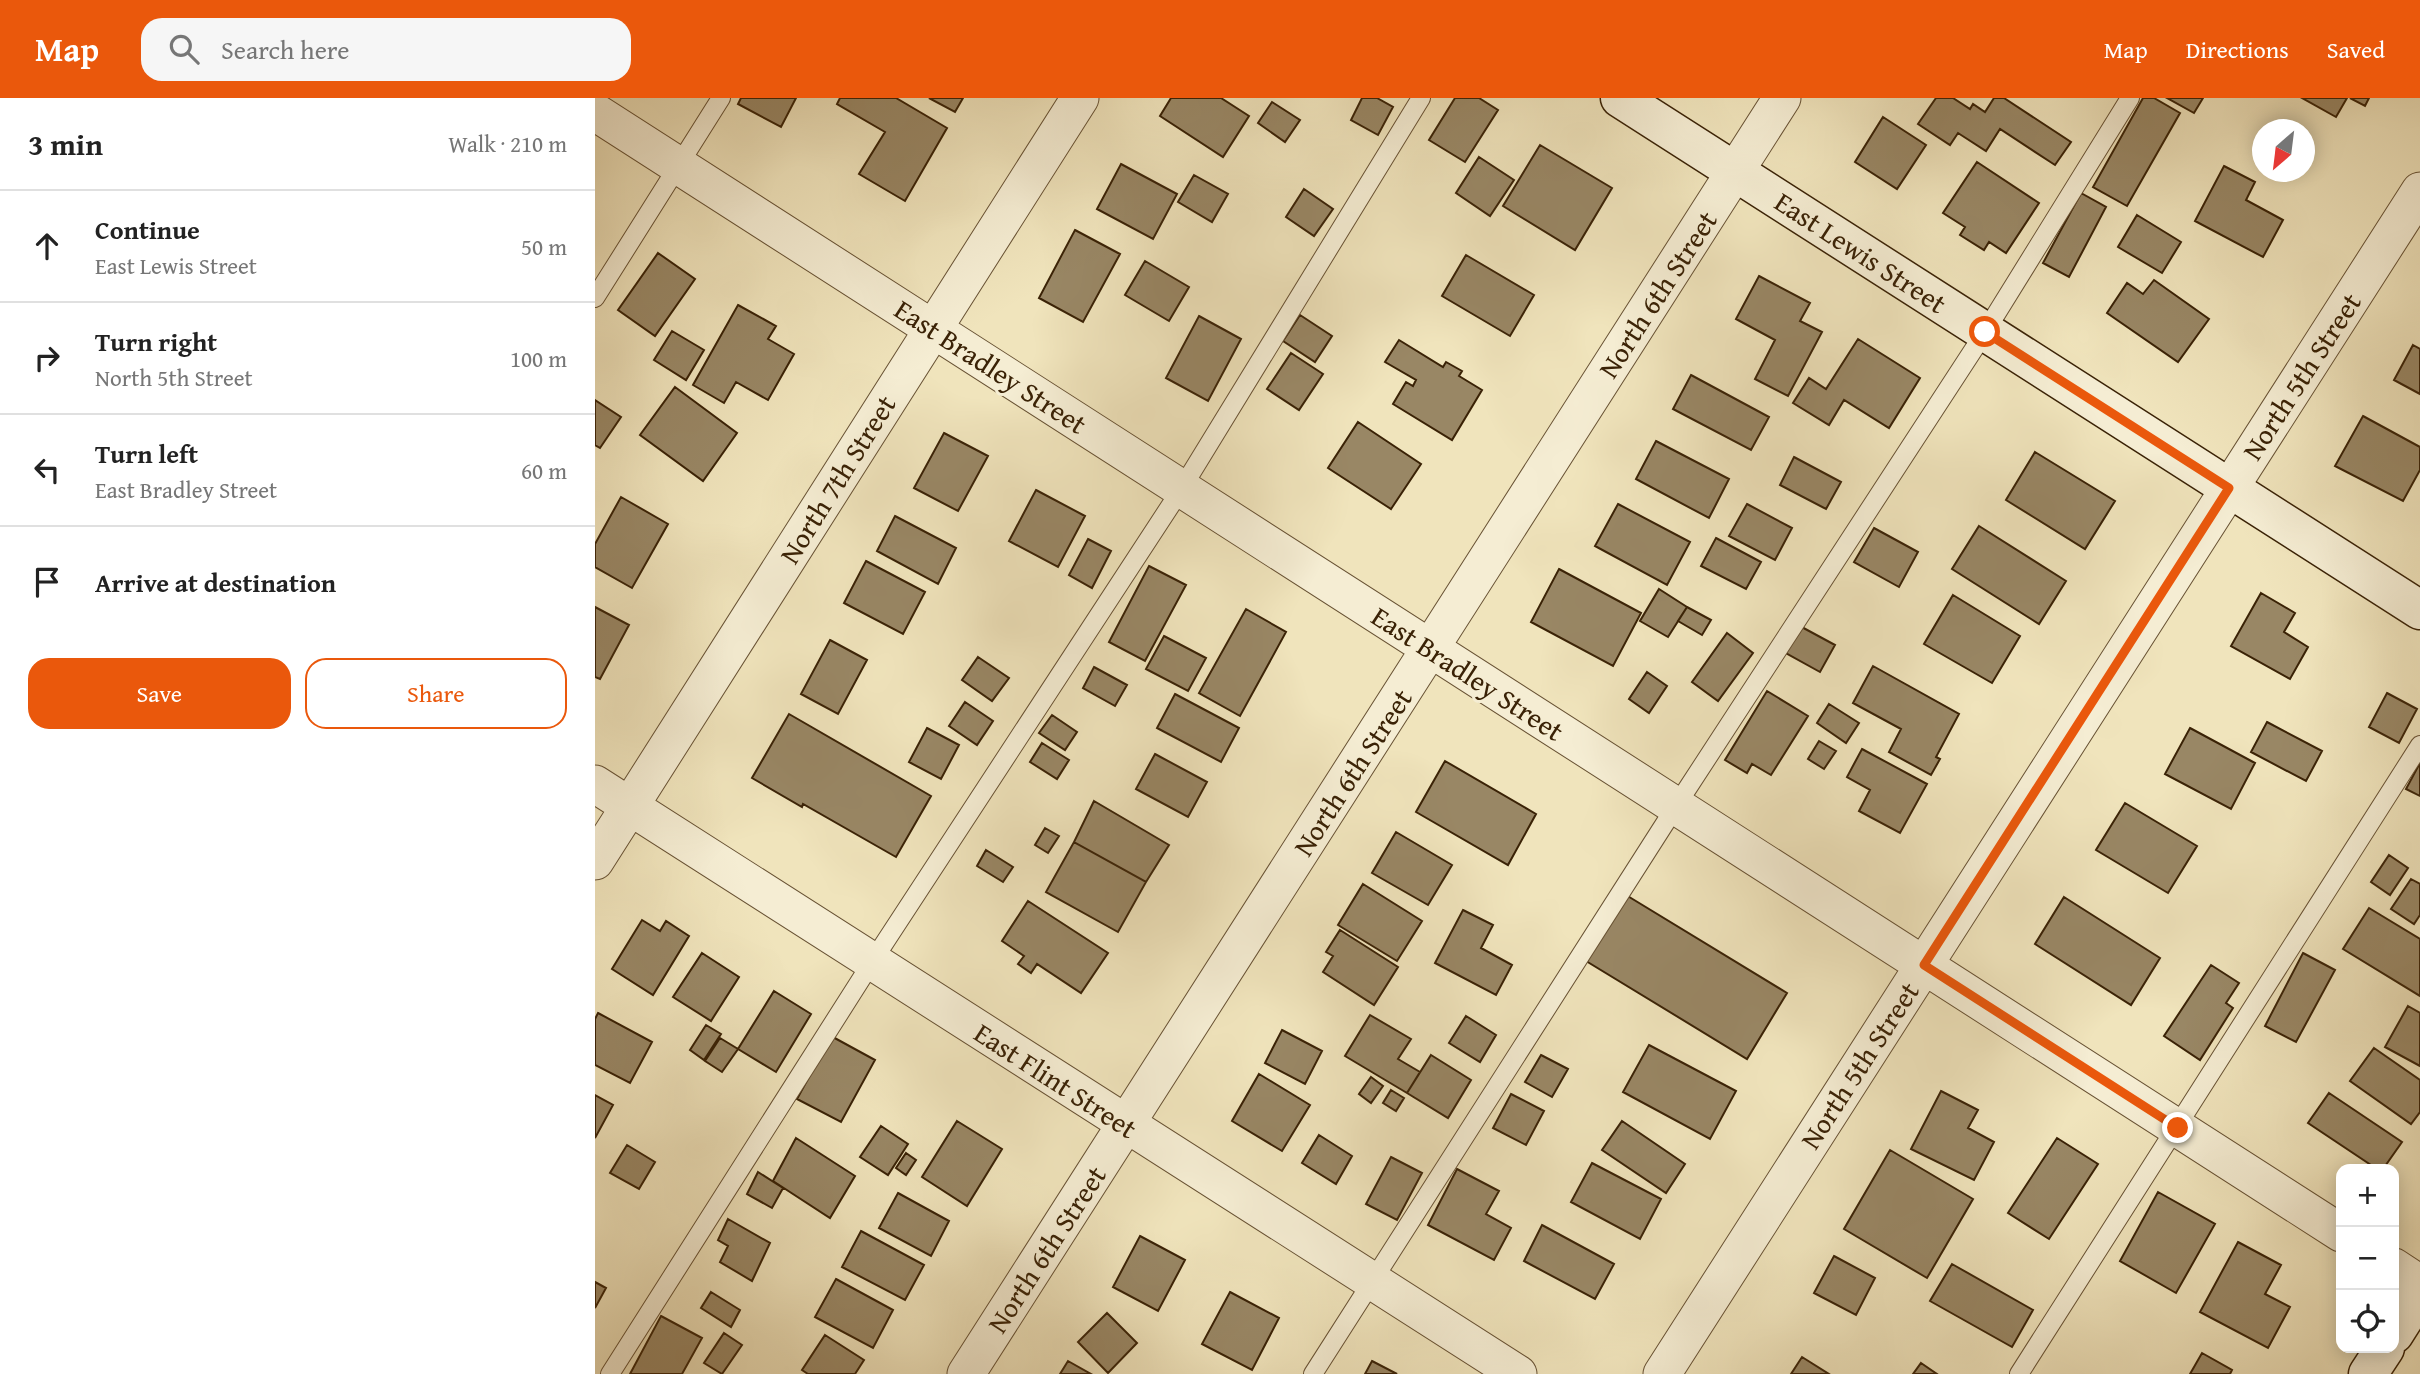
<!DOCTYPE html>
<meta charset="utf-8">
<style>
:root{--surface:#fff;--page:#f6f6f6;--text:#222;--muted:#767676;--line:#e0e0e0;--accent:#ea580c}
body{margin:0;font-family:"Gentium Book Plus",serif;background:var(--page);color:var(--text)}
.controls{position:absolute;right:21px;bottom:21px;display:grid;overflow:hidden;border-radius:14px;box-shadow:0 4px 18px #0003}
.controls button{width:63px;height:63px;display:grid;place-items:center;padding:0;border:0;border-bottom:2px solid var(--line);background:var(--surface);color:var(--text);font:35px sans-serif}
.compass{position:absolute;left:1657px;top:21px;width:63px;height:63px;border-radius:50%;background:var(--surface);box-shadow:0 4px 18px #0003;rotate:208deg}
.stop{position:absolute;width:21px;height:21px;margin:-16px;border:5px solid #ea580c;border-radius:50%;background:#fff}
.stop.end{background:#ea580c;border-color:#fff;box-shadow:0 2px 7px #0008}
.list{margin:0;padding:0;list-style:none}
h2{display:flex;justify-content:space-between;align-items:center;height:91px;margin:0;padding:0 28px;font-size:30px}
h2 small{font-size:23px;font-weight:400;color:var(--muted)}
.list li{display:grid;grid-template-columns:46px 1fr auto;gap:21px;align-items:center;box-sizing:border-box;height:112px;padding:0 28px;border-top:2px solid var(--line)}
.list b{display:block;font-size:26px;white-space:nowrap}
.list p{margin:0;font-size:23px;white-space:nowrap;color:var(--muted)}
.list em{font-size:23px;font-style:normal;color:var(--muted)}
.actions{display:flex;gap:14px;padding:21px 28px}
.actions a{flex:1;padding:16px 0;border:2px solid var(--accent);border-radius:21px;text-align:center;font-size:24px;color:var(--accent)}
.actions .main{background:var(--accent);color:#fff}
.icon{flex:none;width:38px;height:38px;fill:none;stroke:currentColor;stroke-width:2;stroke-linecap:round;stroke-linejoin:round}
.map{position:relative;flex:none;width:1825px;height:1276px;overflow:hidden}
header{display:flex;align-items:center;gap:42px;box-sizing:border-box;height:98px;padding:0 35px;background:var(--accent);color:#fff}
header strong{font-size:33px}
nav{display:flex;gap:38px;margin-inline-start:auto;font-size:24px}
.search{width:490px;height:63px;background:var(--page);display:flex;align-items:center;gap:18px;box-sizing:border-box;padding:0 24px;border-radius:21px;color:var(--muted);font-size:26px}
main{display:flex}
aside{flex:1;background:var(--surface)}
.map>svg:first-child{display:block}
</style>
<header>
<strong>Map</strong>
<div class="search"><svg class="icon" aria-label="search" viewBox="0 0 24 24"><circle cx="10" cy="10" r="6"/><path d="M15 15l6 6"/></svg>Search here</div>
<nav><a>Map</a><a>Directions</a><a>Saved</a></nav>
</header>
<main>
<aside>
<h2>3 min<small>Walk · 210 m</small></h2>
<ul class="list">
<li><svg class="icon" aria-label="ahead" viewBox="0 0 24 24"><path d="M12 20V5M6 11l6-6 6 6"/></svg><div><b>Continue</b><p>East Lewis Street</p></div><em>50 m</em></li>
<li><svg class="icon" aria-label="right" viewBox="0 0 24 24"><path d="M7 20v-9h11M14 6l5 5-5 5"/></svg><div><b>Turn right</b><p>North 5th Street</p></div><em>100 m</em></li>
<li><svg class="icon" aria-label="left" viewBox="0 0 24 24"><path d="M17 20v-9H6M10 6l-5 5 5 5"/></svg><div><b>Turn left</b><p>East Bradley Street</p></div><em>60 m</em></li>
<li><svg class="icon" aria-label="arrive" viewBox="0 0 24 24"><path d="M6 21V4h12l-3 4 3 4H6"/></svg><div><b>Arrive at destination</b></div></li>
</ul>
<div class="actions"><a class="main">Save</a><a>Share</a></div>
</aside>
<div class="map">
<svg width="1825" height="1276" viewBox="0 0 1825 1276">
<rect width="100%" height="100%" fill="#f0e4bc"/>
<filter id="stains"><feTurbulence type="fractalNoise" baseFrequency=".00286" numOctaves="4"/><feColorMatrix values="0 0 0 0 .2 0 0 0 0 .09 0 0 0 0 .02 0 0 0 .5 -.17"/></filter>
<radialGradient id="worn" r=".72"><stop offset=".6" stop-color="#630" stop-opacity="0"/><stop offset="1" stop-color="#630" stop-opacity=".3"/></radialGradient>
<path fill="#998765" stroke="#3a2206" stroke-width="2" d="M 146,0 L 201,0 L 186,29 L 143,6 Z
M 245,0 L 301,0 L 352,30 L 310,103 L 264,76 L 290,34 L 242,6 Z
M 334,0 L 368,0 L 360,14 Z
M 576,0 L 626,0 L 654,18 L 628,59 L 565,18 Z
M 767,0 L 782,0 L 798,9 L 783,37 L 756,22 Z
M 860,0 L 884,0 L 903,12 L 870,64 L 834,42 Z
M 1341,0 L 1358,0 L 1375,11 L 1378,6 L 1390,14 L 1399,0 L 1409,0 L 1476,44 L 1460,67 L 1405,31 L 1391,53 L 1363,35 L 1355,47 L 1323,26 Z
M 1548,0 L 1559,0 L 1585,15 L 1532,108 L 1498,89 Z
M 1572,0 L 1608,0 L 1599,15 Z
M 1707,0 L 1752,0 L 1741,19 Z
M 1755,0 L 1774,0 L 1770,8 Z
M 677,4 L 705,22 L 690,44 L 663,25 Z
M 1288,19 L 1331,47 L 1302,91 L 1260,64 Z
M 945,47 L 1017,90 L 980,152 L 908,108 Z
M 884,59 L 919,82 L 895,118 L 861,95 Z
M 1382,64 L 1444,105 L 1411,155 L 1394,144 L 1389,152 L 1365,137 L 1370,129 L 1348,115 Z
M 526,66 L 582,96 L 558,141 L 502,111 Z
M 1629,68 L 1660,84 L 1651,102 L 1688,122 L 1668,159 L 1600,123 Z
M 599,77 L 633,96 L 617,124 L 583,104 Z
M 709,91 L 738,111 L 719,138 L 691,119 Z
M 1486,95 L 1511,109 L 1474,179 L 1448,165 Z
M 1542,117 L 1586,144 L 1567,175 L 1523,149 Z
M 480,132 L 525,156 L 488,224 L 444,200 Z
M 63,155 L 100,181 L 60,238 L 23,212 Z
M 871,157 L 939,197 L 915,238 L 847,198 Z
M 550,163 L 594,189 L 574,223 L 530,197 Z
M 1164,178 L 1215,205 L 1205,223 L 1227,234 L 1193,298 L 1160,281 L 1180,242 L 1141,221 Z
M 1559,182 L 1614,221 L 1583,264 L 1512,215 L 1532,185 L 1548,196 Z
M 143,207 L 181,228 L 173,241 L 199,256 L 173,302 L 141,284 L 129,305 L 98,287 Z
M 705,217 L 737,238 L 720,264 L 688,243 Z
M 604,218 L 646,241 L 613,303 L 571,280 Z
M 77,233 L 109,252 L 91,282 L 59,262 Z
M 1263,241 L 1325,280 L 1294,330 L 1249,302 L 1234,327 L 1198,305 L 1214,280 L 1231,291 Z
M 804,242 L 848,269 L 851,264 L 867,273 L 864,278 L 887,292 L 857,342 L 798,306 L 811,284 L 818,288 L 821,282 L 790,264 Z
M 1818,247 L 1825,251 L 1825,296 L 1799,282 Z
M 696,255 L 728,276 L 704,312 L 672,291 Z
M 1096,277 L 1174,319 L 1156,352 L 1078,311 Z
M 80,289 L 142,335 L 108,383 L 45,337 Z
M 0,302 L 26,319 L 5,350 L 0,347 Z
M 1768,318 L 1825,349 L 1825,372 L 1808,403 L 1740,368 Z
M 763,324 L 826,366 L 796,411 L 733,370 Z
M 349,335 L 393,358 L 363,413 L 319,390 Z
M 1061,343 L 1134,381 L 1114,420 L 1041,381 Z
M 1440,354 L 1520,403 L 1490,451 L 1411,402 Z
M 1199,359 L 1246,384 L 1231,411 L 1185,387 Z
M 441,392 L 490,418 L 463,469 L 414,443 Z
M 26,399 L 73,426 L 37,490 L 0,469 L 0,446 Z
M 1023,406 L 1095,444 L 1072,487 L 1000,448 Z
M 1152,406 L 1197,430 L 1180,462 L 1134,438 Z
M 300,418 L 361,450 L 343,486 L 282,453 Z
M 1384,428 L 1471,483 L 1444,526 L 1357,471 Z
M 1279,430 L 1323,454 L 1304,489 L 1259,464 Z
M 1121,440 L 1166,464 L 1151,491 L 1106,468 Z
M 493,441 L 516,453 L 497,490 L 474,477 Z
M 271,463 L 330,494 L 308,536 L 249,505 Z
M 554,468 L 591,487 L 550,563 L 514,544 Z
M 964,471 L 1046,515 L 1018,568 L 936,524 Z
M 1064,491 L 1092,509 L 1073,539 L 1045,523 Z
M 1666,495 L 1700,515 L 1689,534 L 1713,549 L 1695,581 L 1636,548 Z
M 1358,497 L 1425,538 L 1397,585 L 1329,546 Z
M 0,509 L 34,527 L 5,581 L 0,579 Z
M 1092,509 L 1116,522 L 1107,537 L 1083,523 Z
M 651,511 L 691,534 L 645,618 L 604,595 Z
M 1203,527 L 1240,547 L 1225,574 L 1189,554 Z
M 1132,535 L 1158,555 L 1123,603 L 1097,584 Z
M 569,538 L 611,560 L 593,593 L 551,571 Z
M 235,542 L 272,562 L 243,616 L 206,596 Z
M 383,559 L 414,580 L 397,603 L 367,582 Z
M 1278,568 L 1364,616 L 1341,659 L 1345,661 L 1336,677 L 1294,654 L 1306,631 L 1258,605 Z
M 499,569 L 532,587 L 520,608 L 488,590 Z
M 1052,574 L 1072,588 L 1054,615 L 1034,601 Z
M 1172,593 L 1213,618 L 1176,677 L 1157,666 L 1152,675 L 1130,662 Z
M 1792,595 L 1822,611 L 1804,645 L 1774,629 Z
M 580,596 L 644,630 L 626,664 L 562,630 Z
M 370,604 L 398,623 L 382,647 L 354,628 Z
M 1234,606 L 1264,625 L 1251,645 L 1222,625 Z
M 194,616 L 336,698 L 301,759 L 208,706 L 207,709 L 157,680 Z
M 457,617 L 482,634 L 470,652 L 444,635 Z
M 1672,624 L 1727,653 L 1711,683 L 1656,654 Z
M 332,630 L 364,647 L 346,681 L 314,664 Z
M 1595,630 L 1660,665 L 1636,711 L 1570,676 Z
M 1224,643 L 1241,653 L 1229,671 L 1213,661 Z
M 447,645 L 474,662 L 462,681 L 435,664 Z
M 1267,651 L 1332,686 L 1305,735 L 1264,713 L 1275,692 L 1252,679 Z
M 560,656 L 612,684 L 593,719 L 541,691 Z
M 850,663 L 941,716 L 913,767 L 821,714 Z
M 1825,665 L 1825,698 L 1811,691 Z
M 499,703 L 574,747 L 551,784 L 479,744 Z
M 1530,705 L 1602,748 L 1573,795 L 1501,752 Z
M 450,730 L 464,738 L 453,755 L 440,747 Z
M 801,734 L 857,767 L 833,807 L 777,775 Z
M 479,744 L 551,784 L 523,834 L 451,794 Z
M 391,752 L 418,769 L 408,784 L 382,768 Z
M 1794,757 L 1813,770 L 1795,797 L 1776,784 Z
M 1816,781 L 1825,786 L 1825,817 L 1819,826 L 1796,811 Z
M 768,786 L 827,823 L 802,863 L 743,827 Z
M 1031,797 L 1192,895 L 1152,961 L 991,863 Z
M 1469,799 L 1565,860 L 1536,907 L 1440,846 Z
M 433,803 L 513,855 L 486,895 L 442,866 L 436,875 L 423,866 L 429,858 L 407,843 Z
M 1774,810 L 1825,841 L 1825,898 L 1748,851 Z
M 868,812 L 898,827 L 886,850 L 917,867 L 901,897 L 840,865 Z
M 47,822 L 65,833 L 71,823 L 94,838 L 58,897 L 17,871 Z
M 745,832 L 803,869 L 779,907 L 728,874 L 738,858 L 731,854 Z
M 107,855 L 144,879 L 116,923 L 78,899 Z
M 1708,855 L 1740,872 L 1701,944 L 1670,928 Z
M 1616,867 L 1644,885 L 1631,905 L 1638,910 L 1605,962 L 1569,938 Z
M 179,893 L 216,916 L 181,974 L 143,951 Z
M 1813,908 L 1825,915 L 1825,968 L 1790,949 Z
M 3,915 L 57,944 L 35,985 L 0,967 L 0,921 Z
M 775,917 L 816,941 L 803,961 L 825,974 L 812,995 L 750,958 Z
M 871,918 L 901,937 L 885,964 L 854,945 Z
M 111,927 L 126,936 L 109,962 L 95,952 Z
M 687,932 L 727,953 L 710,986 L 670,965 Z
M 236,938 L 280,962 L 246,1024 L 202,1001 Z
M 125,940 L 143,951 L 127,974 L 110,963 Z
M 1054,947 L 1141,993 L 1115,1041 L 1028,994 Z
M 1779,950 L 1825,982 L 1825,1014 L 1816,1026 L 1755,983 Z
M 836,957 L 876,982 L 853,1020 L 812,995 Z
M 946,957 L 973,971 L 957,999 L 930,984 Z
M 664,976 L 715,1007 L 687,1053 L 637,1023 Z
M 776,979 L 788,988 L 776,1005 L 764,996 Z
M 796,992 L 809,1000 L 801,1013 L 788,1005 Z
M 1346,993 L 1383,1012 L 1373,1030 L 1399,1044 L 1379,1082 L 1316,1051 Z
M 1734,995 L 1807,1044 L 1788,1071 L 1782,1071 L 1713,1025 Z
M 916,996 L 949,1013 L 931,1047 L 898,1030 Z
M 0,997 L 18,1007 L 0,1040 Z
M 362,1023 L 407,1051 L 372,1108 L 327,1079 Z
M 1027,1023 L 1090,1066 L 1071,1095 L 1007,1052 Z
M 286,1028 L 313,1046 L 293,1077 L 265,1059 Z
M 724,1037 L 757,1058 L 741,1086 L 707,1065 Z
M 201,1040 L 260,1078 L 235,1120 L 178,1083 Z
M 1462,1040 L 1503,1066 L 1454,1141 L 1413,1115 Z
M 32,1047 L 60,1064 L 44,1091 L 15,1075 Z
M 1295,1052 L 1378,1101 L 1332,1180 L 1249,1131 Z
M 311,1055 L 321,1062 L 311,1077 L 301,1070 Z
M 796,1059 L 827,1075 L 802,1122 L 771,1106 Z
M 997,1065 L 1066,1101 L 1045,1141 L 976,1104 Z
M 862,1071 L 904,1093 L 891,1116 L 916,1130 L 899,1162 L 833,1127 Z
M 163,1074 L 188,1090 L 177,1110 L 152,1096 Z
M 1563,1094 L 1620,1126 L 1581,1195 L 1525,1163 Z
M 303,1095 L 354,1123 L 336,1158 L 284,1130 Z
M 133,1121 L 175,1145 L 157,1183 L 125,1164 L 133,1148 L 123,1142 Z
M 947,1127 L 1019,1166 L 1000,1201 L 929,1163 Z
M 266,1133 L 329,1167 L 310,1202 L 247,1169 Z
M 545,1138 L 590,1162 L 563,1213 L 518,1189 Z
M 1643,1144 L 1686,1167 L 1670,1196 L 1695,1209 L 1673,1250 L 1605,1214 Z
M 1239,1158 L 1280,1180 L 1261,1217 L 1219,1195 Z
M 1357,1166 L 1438,1212 L 1417,1249 L 1335,1203 Z
M 241,1181 L 298,1212 L 278,1250 L 220,1219 Z
M 0,1184 L 11,1190 L 0,1210 Z
M 116,1194 L 145,1212 L 136,1229 L 106,1210 Z
M 635,1194 L 684,1220 L 657,1272 L 607,1246 Z
M 512,1215 L 542,1245 L 513,1275 L 483,1244 Z
M 66,1218 L 107,1240 L 87,1276 L 35,1276 Z
M 129,1235 L 147,1247 L 127,1276 L 109,1265 Z
M 230,1237 L 269,1262 L 260,1276 L 213,1276 L 207,1272 Z
M 1607,1255 L 1637,1272 L 1635,1276 L 1595,1276 Z
M 1207,1259 L 1234,1276 L 1196,1276 Z
M 473,1263 L 496,1276 L 465,1276 Z
M 777,1263 L 802,1276 L 770,1276 Z
M 1326,1265 L 1342,1276 L 1318,1276 Z"/>
<g fill="none" stroke-linecap="round" stroke-linejoin="round">
<g stroke="#685234" stroke-width="20">
<path id="lane" d="M 0,200 L 126,0
M 15,1276 L 277,864 L 587,390 L 826,0
M 718,1276 L 1081,708 L 1390,234 L 1535,0
M 1424,1276 L 1825,647"/>
</g>
<g stroke="#685234" stroke-width="39">
<path id="street" d="M 0,14 L 1746,1135
M 0,686 L 923,1276
M 0,763 L 485,0
M 1799,1169 L 1825,1186
M 371,1276 L 1187,0
M 1067,1276 L 1825,93"/>
</g>
<g stroke="#3a2206" stroke-width="41">
<path id="secondary" d="M 1025,0 L 1825,512
M 1799,1236 L 1825,1195
M 1773,1276 L 1790,1250"/>
</g>
<use href="#lane" stroke="#f5edd3" stroke-width="18"/>
<use href="#street" stroke="#f5edd3" stroke-width="37"/>
<use href="#secondary" stroke="#f5edd3" stroke-width="38"/>
</g>
<g fill="none" stroke-linecap="round" stroke-linejoin="round">
<path stroke="#ea580c" stroke-width="9" d="M 1390,234 L 1634,390 L 1329,867 L 1583,1030"/>
</g>
<g text-anchor="middle" dominant-baseline="central" stroke-width="6" stroke-linejoin="round" paint-order="stroke">
<g font-size="28" fill="#3a2206" stroke="#f5edd3">
<text transform="translate(1266 154) rotate(33)">East Lewis Street</text>
<text transform="translate(1062 196) rotate(-57)">North 6th Street</text>
<text transform="translate(396 268) rotate(33)">East Bradley Street</text>
<text transform="translate(1706 278) rotate(-57)">North 5th Street</text>
<text transform="translate(242 381) rotate(-58)">North 7th Street</text>
<text transform="translate(873 575) rotate(33)">East Bradley Street</text>
<text transform="translate(757 674) rotate(-57)">North 6th Street</text>
<text transform="translate(1264 967) rotate(-57)">North 5th Street</text>
<text transform="translate(461 982) rotate(33)">East Flint Street</text>
<text transform="translate(451 1151) rotate(-57)">North 6th Street</text>
</g>
</g>
<rect width="100%" height="100%" filter="url(#stains)"/>
<rect width="100%" height="100%" fill="url(#worn)"/>
</svg>
<div class="controls">
<button>+</button>
<button>−</button>
<button><svg class="icon" aria-label="locate" viewBox="0 0 24 24"><circle cx="12" cy="12" r="6"/><path d="M12 2v4M12 18v4M2 12h4M18 12h4"/></svg></button>
</div>
<svg class="compass" viewBox="-18 -18 36 36"><path d="M0-13l5 13h-10z" fill="#e53935"/><path d="M0 13l5-13h-10z" fill="#767676"/></svg>
<div class="stop" style="left:1390px;top:234px"></div>
<div class="stop end" style="left:1583px;top:1030px"></div>
</div>
</main>
